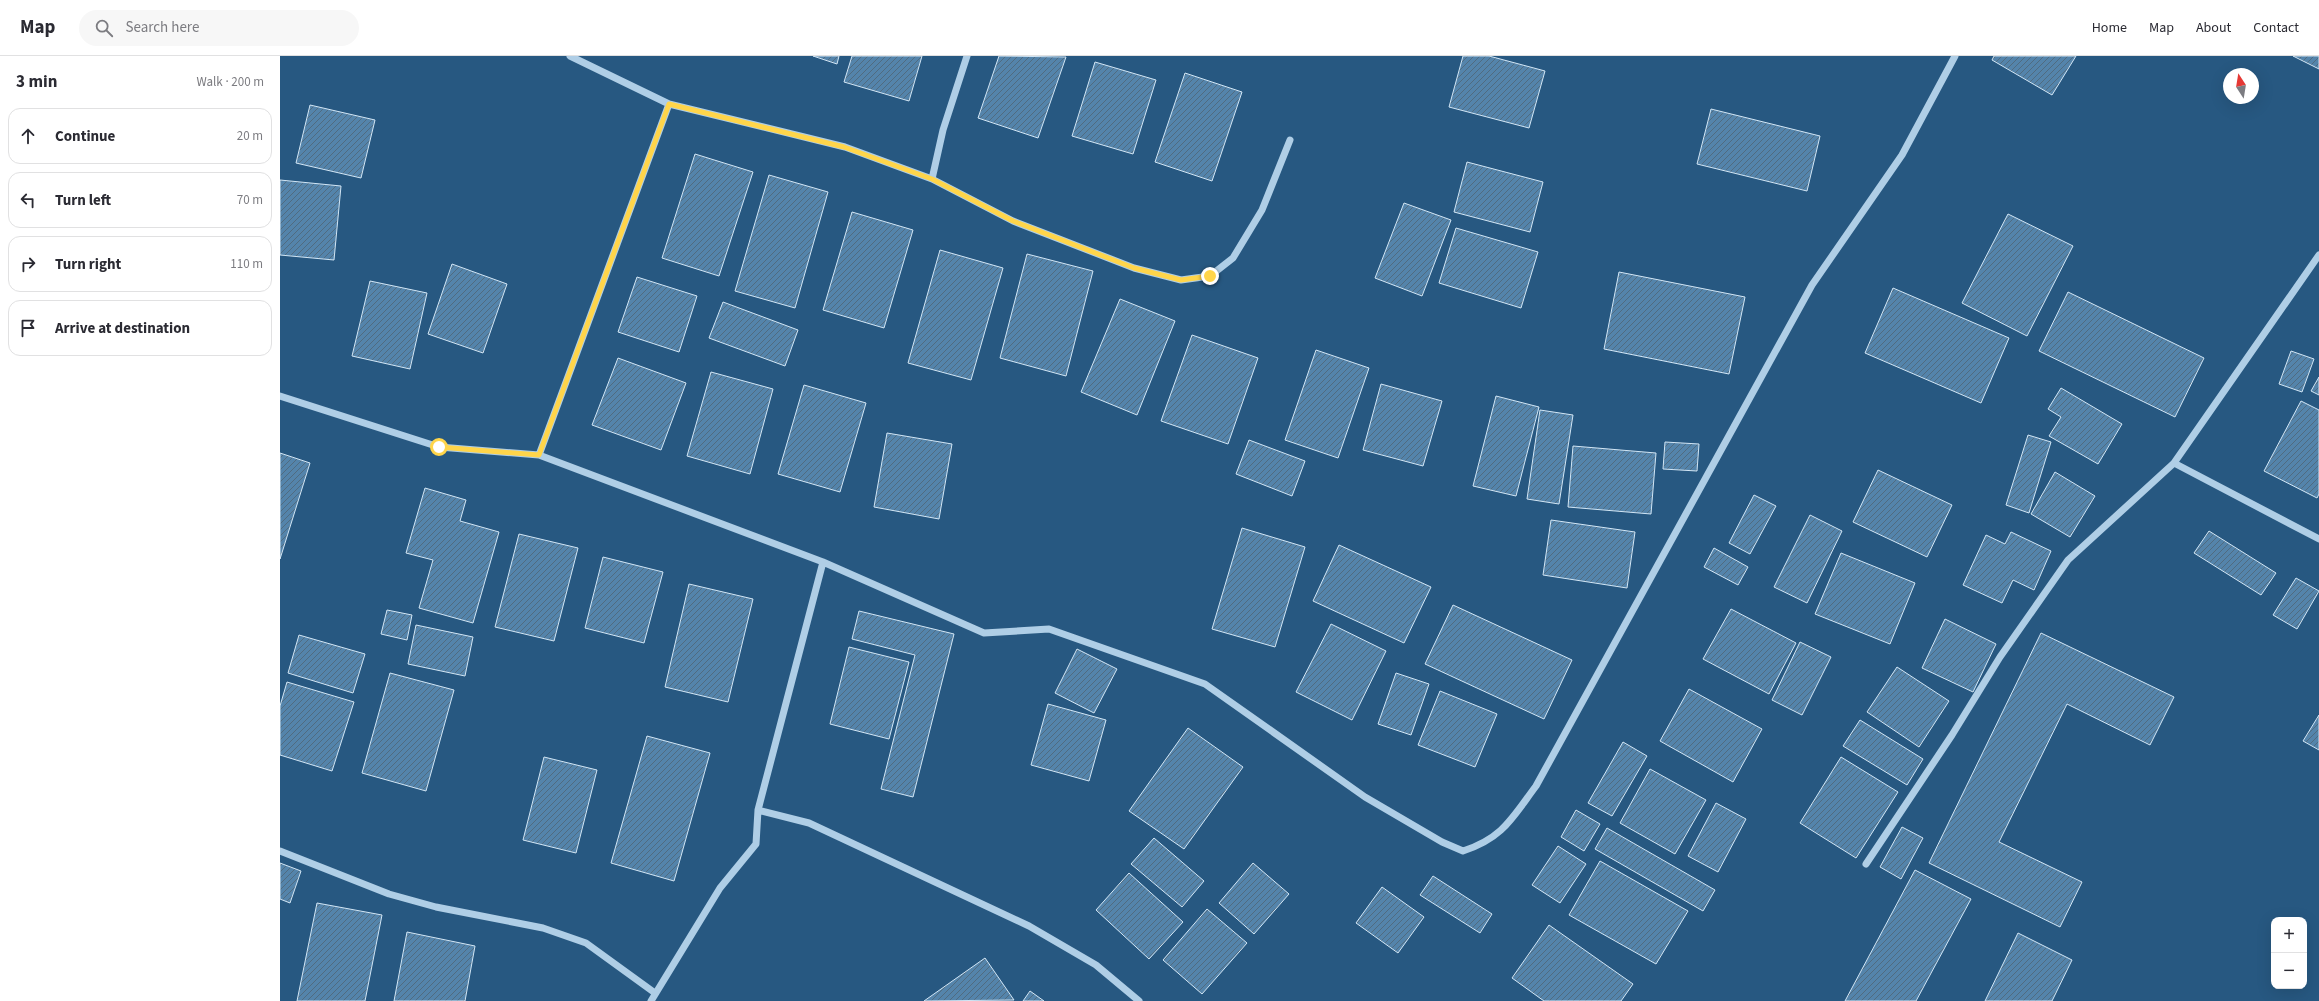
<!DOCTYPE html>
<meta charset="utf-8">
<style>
:root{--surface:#fff;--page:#f7f7f7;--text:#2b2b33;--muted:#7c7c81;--line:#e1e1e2}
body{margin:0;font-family:"Source Sans 3",sans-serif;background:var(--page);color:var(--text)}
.controls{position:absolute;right:12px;bottom:12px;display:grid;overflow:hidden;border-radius:8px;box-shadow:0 4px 16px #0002}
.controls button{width:36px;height:36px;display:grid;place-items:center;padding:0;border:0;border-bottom:1px solid var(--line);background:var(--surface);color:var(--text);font:20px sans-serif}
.compass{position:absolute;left:1943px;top:12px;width:36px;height:36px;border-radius:50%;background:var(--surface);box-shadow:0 4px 16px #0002;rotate:348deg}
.stop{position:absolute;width:12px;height:12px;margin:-9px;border:3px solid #ffd54a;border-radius:50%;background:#fff}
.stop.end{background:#ffd54a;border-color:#fff;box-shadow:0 1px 4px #0008}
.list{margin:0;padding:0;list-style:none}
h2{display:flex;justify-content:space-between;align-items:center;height:52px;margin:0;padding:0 16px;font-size:17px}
h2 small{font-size:13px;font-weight:400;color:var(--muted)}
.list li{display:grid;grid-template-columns:26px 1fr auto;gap:12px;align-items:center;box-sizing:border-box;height:56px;margin:0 8px 8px;padding:0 8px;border:1px solid var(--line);border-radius:12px}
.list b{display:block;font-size:15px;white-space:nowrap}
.list em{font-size:13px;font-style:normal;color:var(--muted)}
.icon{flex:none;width:22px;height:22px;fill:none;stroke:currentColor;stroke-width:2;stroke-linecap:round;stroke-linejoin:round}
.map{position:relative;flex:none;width:2039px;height:945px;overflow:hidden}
header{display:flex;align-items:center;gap:24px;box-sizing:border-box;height:56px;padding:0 20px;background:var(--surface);border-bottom:1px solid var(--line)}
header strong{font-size:19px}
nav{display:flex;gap:22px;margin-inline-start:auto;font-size:14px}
.search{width:280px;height:36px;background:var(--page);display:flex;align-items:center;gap:10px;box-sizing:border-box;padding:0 14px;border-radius:22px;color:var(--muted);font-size:15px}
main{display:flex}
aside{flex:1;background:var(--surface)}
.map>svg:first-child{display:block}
</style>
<header>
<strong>Map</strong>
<div class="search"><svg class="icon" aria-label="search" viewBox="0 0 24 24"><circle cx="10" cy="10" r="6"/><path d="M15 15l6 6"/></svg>Search here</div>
<nav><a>Home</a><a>Map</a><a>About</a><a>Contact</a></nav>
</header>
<main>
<aside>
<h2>3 min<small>Walk · 200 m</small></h2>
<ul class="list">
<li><svg class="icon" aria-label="ahead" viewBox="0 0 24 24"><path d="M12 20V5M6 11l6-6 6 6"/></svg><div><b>Continue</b></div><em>20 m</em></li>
<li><svg class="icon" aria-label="left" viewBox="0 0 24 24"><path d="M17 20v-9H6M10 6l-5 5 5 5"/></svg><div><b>Turn left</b></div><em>70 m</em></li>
<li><svg class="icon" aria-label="right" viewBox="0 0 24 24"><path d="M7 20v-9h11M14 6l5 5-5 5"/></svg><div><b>Turn right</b></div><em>110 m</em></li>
<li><svg class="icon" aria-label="arrive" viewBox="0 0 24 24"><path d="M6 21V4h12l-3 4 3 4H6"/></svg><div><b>Arrive at destination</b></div></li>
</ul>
</aside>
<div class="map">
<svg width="2039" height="945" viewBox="0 0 2039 945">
<defs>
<pattern id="building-hatch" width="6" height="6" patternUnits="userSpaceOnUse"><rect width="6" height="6" fill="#5484ab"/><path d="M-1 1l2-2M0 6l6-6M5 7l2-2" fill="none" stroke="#506b80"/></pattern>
</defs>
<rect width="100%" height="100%" fill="#275881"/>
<path fill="url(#building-hatch)" stroke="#d2e6f5" d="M 533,0 L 559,0 L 557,8 Z
M 572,0 L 642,0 L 629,45 L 564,26 Z
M 719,0 L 786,1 L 758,82 L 698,62 Z
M 1183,0 L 1209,0 L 1265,15 L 1249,72 L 1169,51 Z
M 1714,0 L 1796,0 L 1772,39 L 1712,4 Z
M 2013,0 L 2039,0 L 2039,13 Z
M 815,6 L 876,24 L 853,98 L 792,80 Z
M 905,17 L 962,36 L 932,125 L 875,106 Z
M 30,49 L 95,64 L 81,122 L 16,107 Z
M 1431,53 L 1540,80 L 1527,135 L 1417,108 Z
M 415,98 L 473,116 L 439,220 L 382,202 Z
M 1187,106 L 1263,126 L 1250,176 L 1174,156 Z
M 489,119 L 548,136 L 515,252 L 455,235 Z
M 0,124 L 61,130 L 54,204 L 0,199 Z
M 1124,147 L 1171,164 L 1142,240 L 1095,222 Z
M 572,156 L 633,174 L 604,272 L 543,254 Z
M 1728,158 L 1793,190 L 1747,280 L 1682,247 Z
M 1176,172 L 1258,196 L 1241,252 L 1159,227 Z
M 660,194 L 723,212 L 691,324 L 628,307 Z
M 747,198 L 813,215 L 786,320 L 720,302 Z
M 172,208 L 227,228 L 203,297 L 148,278 Z
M 1339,216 L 1465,241 L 1449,318 L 1324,293 Z
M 357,221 L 417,240 L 399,296 L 338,276 Z
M 90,225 L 147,237 L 130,313 L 72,300 Z
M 1613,232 L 1729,282 L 1701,347 L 1585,297 Z
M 1788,236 L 1924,302 L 1895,361 L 1759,295 Z
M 840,243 L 895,265 L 857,359 L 801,336 Z
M 443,246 L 518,274 L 505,310 L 429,282 Z
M 912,279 L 978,302 L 948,388 L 881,365 Z
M 1036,294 L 1089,312 L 1058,402 L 1005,384 Z
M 2011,295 L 2034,303 L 2022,336 L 1999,328 Z
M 338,302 L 406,327 L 381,394 L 312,369 Z
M 431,316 L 493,333 L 470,418 L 407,400 Z
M 2039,321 L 2039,339 L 2031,335 Z
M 1101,328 L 1162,345 L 1143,410 L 1083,394 Z
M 524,329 L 586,347 L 560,436 L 498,418 Z
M 1781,332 L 1842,368 L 1818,408 L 1769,380 L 1781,361 L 1768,353 Z
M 1216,340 L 1259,351 L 1236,440 L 1193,430 Z
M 2021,345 L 2039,354 L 2039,438 L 2037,442 L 1984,415 Z
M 1260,354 L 1293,359 L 1279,448 L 1247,443 Z
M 607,377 L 672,388 L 659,463 L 594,451 Z
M 1748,379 L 1771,386 L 1749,457 L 1726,449 Z
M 969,384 L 1025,405 L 1012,440 L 956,418 Z
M 1385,386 L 1419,388 L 1417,415 L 1383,413 Z
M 1293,390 L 1376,397 L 1371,458 L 1288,451 Z
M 0,397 L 30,407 L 0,503 Z
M 1598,414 L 1672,449 L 1647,501 L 1573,466 Z
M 1775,416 L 1815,440 L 1790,481 L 1751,458 Z
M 145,432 L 186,444 L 180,465 L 219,476 L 193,567 L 139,552 L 153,504 L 126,497 Z
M 1474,439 L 1496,450 L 1470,498 L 1449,487 Z
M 1530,459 L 1562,475 L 1527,547 L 1494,531 Z
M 1271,464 L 1355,476 L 1347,532 L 1263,519 Z
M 962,472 L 1025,491 L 995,591 L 932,573 Z
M 1929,475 L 1996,517 L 1981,539 L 1914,497 Z
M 1731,476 L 1771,495 L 1754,534 L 1733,524 L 1722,547 L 1683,529 L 1706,479 L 1725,488 Z
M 239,478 L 298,492 L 274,585 L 215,571 Z
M 1059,489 L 1151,531 L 1124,587 L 1033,545 Z
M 1434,492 L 1468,511 L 1458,529 L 1424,511 Z
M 1561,497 L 1635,527 L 1610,588 L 1535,558 Z
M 323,501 L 383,516 L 364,587 L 305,572 Z
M 2016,522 L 2039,535 L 2017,573 L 1993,559 Z
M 409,528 L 473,543 L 448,646 L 385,631 Z
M 1173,549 L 1292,604 L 1264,663 L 1145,608 Z
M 1451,553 L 1516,587 L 1489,638 L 1423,603 Z
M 107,554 L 132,559 L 127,584 L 101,578 Z
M 579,555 L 674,578 L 633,741 L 601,733 L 635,599 L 572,583 Z
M 1665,563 L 1716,588 L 1693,636 L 1642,612 Z
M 1051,568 L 1106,595 L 1072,664 L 1016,636 Z
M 136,569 L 193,581 L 185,620 L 128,608 Z
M 1761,577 L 1894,641 L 1870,689 L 1787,648 L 1719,786 L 1802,826 L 1780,871 L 1649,807 Z
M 19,579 L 85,598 L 73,637 L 8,617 Z
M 1520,586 L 1551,601 L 1522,659 L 1492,644 Z
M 569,591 L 629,606 L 609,683 L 550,668 Z
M 797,593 L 837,613 L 814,657 L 775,637 Z
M 1617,611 L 1669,645 L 1639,691 L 1587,656 Z
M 110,617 L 174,634 L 146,735 L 82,717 Z
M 1116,617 L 1149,628 L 1131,679 L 1098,668 Z
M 7,626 L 74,646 L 52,715 L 0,699 L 0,650 Z
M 1409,633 L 1482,673 L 1453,726 L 1380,685 Z
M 1160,635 L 1217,658 L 1195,711 L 1138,689 Z
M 768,648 L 826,664 L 809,725 L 751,709 Z
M 2039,659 L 2039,694 L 2023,685 Z
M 1580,664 L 1643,703 L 1627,729 L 1563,690 Z
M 908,672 L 963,711 L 904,793 L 849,755 Z
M 367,680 L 430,697 L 394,825 L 331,807 Z
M 1343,686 L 1367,700 L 1332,760 L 1308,747 Z
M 264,701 L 317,714 L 296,797 L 243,784 Z
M 1561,701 L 1618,736 L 1576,802 L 1520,767 Z
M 1370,713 L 1426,744 L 1395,798 L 1340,767 Z
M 1436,747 L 1466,763 L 1438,816 L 1408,800 Z
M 1296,754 L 1320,768 L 1304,795 L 1281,781 Z
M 1622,771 L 1643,782 L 1621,823 L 1600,811 Z
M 1327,772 L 1435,834 L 1423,855 L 1315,793 Z
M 874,782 L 924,825 L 902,851 L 851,808 Z
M 1278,790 L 1306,808 L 1280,847 L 1252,829 Z
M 1320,805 L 1408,855 L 1376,908 L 1289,859 Z
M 0,807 L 21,815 L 10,847 L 0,843 Z
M 973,807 L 1009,838 L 974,878 L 939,847 Z
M 1635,814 L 1691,843 L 1636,945 L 1565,945 Z
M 849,817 L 903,866 L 869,903 L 816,854 Z
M 1153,820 L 1212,858 L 1200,877 L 1140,839 Z
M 1102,831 L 1144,861 L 1118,897 L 1076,867 Z
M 37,847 L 102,859 L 85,945 L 17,945 Z
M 927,853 L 967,887 L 922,938 L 883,904 Z
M 1269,869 L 1353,928 L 1341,945 L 1264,945 L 1232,922 Z
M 127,876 L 195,890 L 185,945 L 114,945 Z
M 1738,877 L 1792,904 L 1772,945 L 1705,945 Z
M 705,902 L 734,944 L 644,945 Z
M 750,935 L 764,945 L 743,945 Z"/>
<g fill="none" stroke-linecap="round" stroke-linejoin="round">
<path stroke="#afcee6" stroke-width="7" d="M 290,0 L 389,48
M 652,123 L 663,74 L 687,0
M 2039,199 L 1894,407 L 2039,483
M 0,340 L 159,391 L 259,399 L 543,506 L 704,577 L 769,573 L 925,628 L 1085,741 L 1162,786 L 1183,795 C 1223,782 1232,762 1256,730 L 1532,229 L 1622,99 L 1675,0
M 259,399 L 389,48 L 565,91 L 652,123 L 733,165 L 854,212 L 901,224 L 930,220 L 953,202 L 982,154 L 1010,84
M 478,754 L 529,767 L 749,870 L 816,909 L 859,945
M 0,795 L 109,838 L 156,851 L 263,872 L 306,887 L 375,937
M 1586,808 L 1672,679 L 1720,601 L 1788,504 L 1894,407
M 371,945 L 440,832 L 476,788 L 478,754 L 543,506"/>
</g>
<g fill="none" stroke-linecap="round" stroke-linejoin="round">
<path stroke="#ffd54a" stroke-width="5" d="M 159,391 L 259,399 L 389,48 L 564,91 L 652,123 L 733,165 L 854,212 L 901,224 L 930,220"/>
</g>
</svg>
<div class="controls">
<button>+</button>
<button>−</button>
</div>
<svg class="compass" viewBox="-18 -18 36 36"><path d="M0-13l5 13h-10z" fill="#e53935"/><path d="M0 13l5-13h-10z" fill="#7c7c81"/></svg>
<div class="stop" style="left:159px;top:391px"></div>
<div class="stop end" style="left:930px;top:220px"></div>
</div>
</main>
